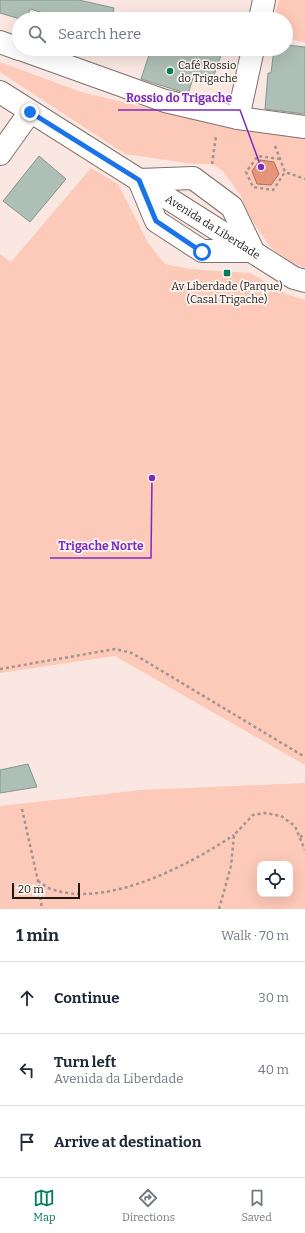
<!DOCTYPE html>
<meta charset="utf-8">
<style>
:root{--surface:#fff;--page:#f2f2f3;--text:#1f2937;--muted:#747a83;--line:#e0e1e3;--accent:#027c5a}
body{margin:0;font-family:Bitter,serif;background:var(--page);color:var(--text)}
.controls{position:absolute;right:12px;bottom:12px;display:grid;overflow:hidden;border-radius:8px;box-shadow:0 4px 16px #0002}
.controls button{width:36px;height:36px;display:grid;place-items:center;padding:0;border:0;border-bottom:1px solid var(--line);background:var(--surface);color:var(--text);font:20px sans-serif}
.scale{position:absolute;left:12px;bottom:10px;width:68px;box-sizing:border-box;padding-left:4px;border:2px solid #1e1816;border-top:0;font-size:11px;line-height:14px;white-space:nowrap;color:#1e1816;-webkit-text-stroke:3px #fef7f4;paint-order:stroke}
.stop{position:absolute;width:12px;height:12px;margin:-9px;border:3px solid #1a73e8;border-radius:50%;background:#fff}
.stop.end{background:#1a73e8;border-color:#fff;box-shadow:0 1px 4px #0008}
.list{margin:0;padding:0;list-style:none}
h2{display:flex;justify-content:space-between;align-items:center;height:52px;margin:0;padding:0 16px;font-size:17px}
h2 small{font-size:13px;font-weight:400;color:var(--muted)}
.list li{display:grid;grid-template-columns:26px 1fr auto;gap:12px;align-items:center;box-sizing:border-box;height:72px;padding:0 16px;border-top:1px solid var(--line)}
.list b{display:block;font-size:15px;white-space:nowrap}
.list p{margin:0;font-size:13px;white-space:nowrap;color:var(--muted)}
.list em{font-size:13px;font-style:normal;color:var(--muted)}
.icon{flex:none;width:22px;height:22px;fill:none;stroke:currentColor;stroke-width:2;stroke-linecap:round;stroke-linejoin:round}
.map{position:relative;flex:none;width:305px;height:909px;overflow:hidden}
.search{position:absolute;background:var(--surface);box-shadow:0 4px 16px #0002;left:12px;right:12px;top:12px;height:44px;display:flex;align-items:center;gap:10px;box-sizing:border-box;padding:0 14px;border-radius:22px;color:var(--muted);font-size:15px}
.sheet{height:268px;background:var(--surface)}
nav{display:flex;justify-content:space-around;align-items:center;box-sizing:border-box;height:56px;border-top:1px solid var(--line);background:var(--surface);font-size:11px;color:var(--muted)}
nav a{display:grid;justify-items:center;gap:2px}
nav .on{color:var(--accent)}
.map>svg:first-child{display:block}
</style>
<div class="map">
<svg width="305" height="909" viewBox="0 0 305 909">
<rect width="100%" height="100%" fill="#fae7e1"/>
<path fill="#fdc9b8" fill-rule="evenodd" d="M 279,0 L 305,0 L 305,42 L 286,39 L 286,19 L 274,19 Z
M 0,62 L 81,92 L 202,121 L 305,138 L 305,268 L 291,262 L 271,248 L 251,219 L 241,196 L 223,171 L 212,164 L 194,164 L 125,154 L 0,72 Z
M 91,168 L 118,184 L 148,243 L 165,264 L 190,269 L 250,273 L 286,294 L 305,300 L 305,765 L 115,656 L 0,673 L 0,254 L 11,262 Z
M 305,783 L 305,909 L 0,909 L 0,806 L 141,790 ZM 260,864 L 290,864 L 290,894 L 260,894 Z"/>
<path fill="#e6957b" stroke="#aa705d" d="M 260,160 L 274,162 L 279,174 L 271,185 L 257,184 L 252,171 Z"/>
<path fill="#adbfb7" stroke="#85968e" d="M 0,0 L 79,0 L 114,8 L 111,19 L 63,19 L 30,9 L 27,19 L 20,19 L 0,13 Z
M 286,45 L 305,47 L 305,114 L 265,109 L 268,73 L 271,73 L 274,49 L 286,49 Z
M 151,49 L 223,49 L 212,81 L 194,75 L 188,94 L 141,79 Z
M 39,156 L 66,179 L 30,222 L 3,201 Z
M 28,764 L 37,787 L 0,793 L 0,770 Z"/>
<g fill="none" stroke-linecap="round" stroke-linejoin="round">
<g stroke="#80706b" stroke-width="24">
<g id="minor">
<path d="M 260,19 L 264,0"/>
<path d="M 0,42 L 19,49"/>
<path d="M 20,49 L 165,101 L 238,118 L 305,127"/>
<path id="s1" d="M 0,92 L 294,278 L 305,281"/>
<path d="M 238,118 L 253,49"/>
<path d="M 0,154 L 30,112"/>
<path d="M 139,180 L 193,178 L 232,207 L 253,251"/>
<path d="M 139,180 L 156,221 L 202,251 L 253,251"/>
</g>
</g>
<path stroke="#a29490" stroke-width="2.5" stroke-dasharray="3 3" stroke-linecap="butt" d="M 275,146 L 285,172 L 305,179
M 280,159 L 258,156 L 246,172 L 253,187 L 273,190 L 285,172
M 212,164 L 216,136
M 0,669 L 115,649 L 132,653 L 305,757
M 22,809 L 38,881 L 42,909
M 300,837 L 305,834
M 38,881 C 43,884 48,889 54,890 C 110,907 189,865 234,835
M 219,909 L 231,866 L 234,835 L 253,815 L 265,813 L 281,816 L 295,826 L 305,850"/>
<use href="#minor" stroke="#fff" stroke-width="22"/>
</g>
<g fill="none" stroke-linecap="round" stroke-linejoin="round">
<path stroke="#1a73e8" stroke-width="5" d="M 30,112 L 139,180 L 156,221 L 202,252"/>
</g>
<g fill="#027c5a" stroke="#fef7f4" stroke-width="1.5">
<circle cx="170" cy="71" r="4"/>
<rect x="223" y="269" width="8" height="8" rx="2"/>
</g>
<g text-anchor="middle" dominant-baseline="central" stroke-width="3.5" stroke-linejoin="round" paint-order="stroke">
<g font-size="11" fill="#1e1816" stroke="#fef7f4" text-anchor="start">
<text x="178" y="65">Café Rossio<tspan x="178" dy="13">do Trigache</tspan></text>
<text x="227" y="286" text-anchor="middle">Av Liberdade (Parque)<tspan x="227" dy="13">(Casal Trigache)</tspan></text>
</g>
<g font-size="11" fill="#1e1816" stroke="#fef7f4">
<text stroke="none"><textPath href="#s1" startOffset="252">Avenida da Liberdade</textPath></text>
</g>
</g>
<path fill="none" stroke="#7b2cbf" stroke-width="1.5" d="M261 167L240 110H118M152 478L151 558H50"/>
<g fill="#7b2cbf" stroke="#fef7f4" stroke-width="1.5">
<circle cx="261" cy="167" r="4"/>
<circle cx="152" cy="478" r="4"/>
</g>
<g font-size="12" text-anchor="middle" font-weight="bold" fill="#7b2cbf" stroke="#fef7f4" stroke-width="3.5" stroke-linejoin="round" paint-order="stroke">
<text x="179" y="102">Rossio do Trigache</text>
<text x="101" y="550">Trigache Norte</text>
</g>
</svg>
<div class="controls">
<button><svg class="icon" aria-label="locate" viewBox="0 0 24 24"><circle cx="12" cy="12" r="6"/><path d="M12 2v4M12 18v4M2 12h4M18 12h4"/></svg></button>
</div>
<div class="scale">20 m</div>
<div class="stop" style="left:202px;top:252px"></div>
<div class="stop end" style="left:30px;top:112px"></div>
<div class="search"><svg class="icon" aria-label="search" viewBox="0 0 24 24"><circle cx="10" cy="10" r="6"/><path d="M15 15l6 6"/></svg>Search here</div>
</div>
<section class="sheet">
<h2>1 min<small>Walk · 70 m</small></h2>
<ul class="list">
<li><svg class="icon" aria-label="ahead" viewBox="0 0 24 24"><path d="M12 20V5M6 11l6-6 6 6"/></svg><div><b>Continue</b></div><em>30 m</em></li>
<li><svg class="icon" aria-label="left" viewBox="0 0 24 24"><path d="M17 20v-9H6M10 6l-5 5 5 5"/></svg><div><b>Turn left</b><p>Avenida da Liberdade</p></div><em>40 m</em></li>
<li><svg class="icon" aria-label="arrive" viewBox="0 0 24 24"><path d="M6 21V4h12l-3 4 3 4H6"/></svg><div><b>Arrive at destination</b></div></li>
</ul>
</section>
<nav>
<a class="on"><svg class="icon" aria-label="map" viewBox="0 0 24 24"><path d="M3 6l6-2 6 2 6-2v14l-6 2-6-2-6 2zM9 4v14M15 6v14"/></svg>Map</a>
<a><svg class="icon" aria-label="directions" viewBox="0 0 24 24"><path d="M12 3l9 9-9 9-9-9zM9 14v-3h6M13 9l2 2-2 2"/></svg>Directions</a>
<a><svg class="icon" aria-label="saved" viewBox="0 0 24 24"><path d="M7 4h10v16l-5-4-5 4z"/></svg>Saved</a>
</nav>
